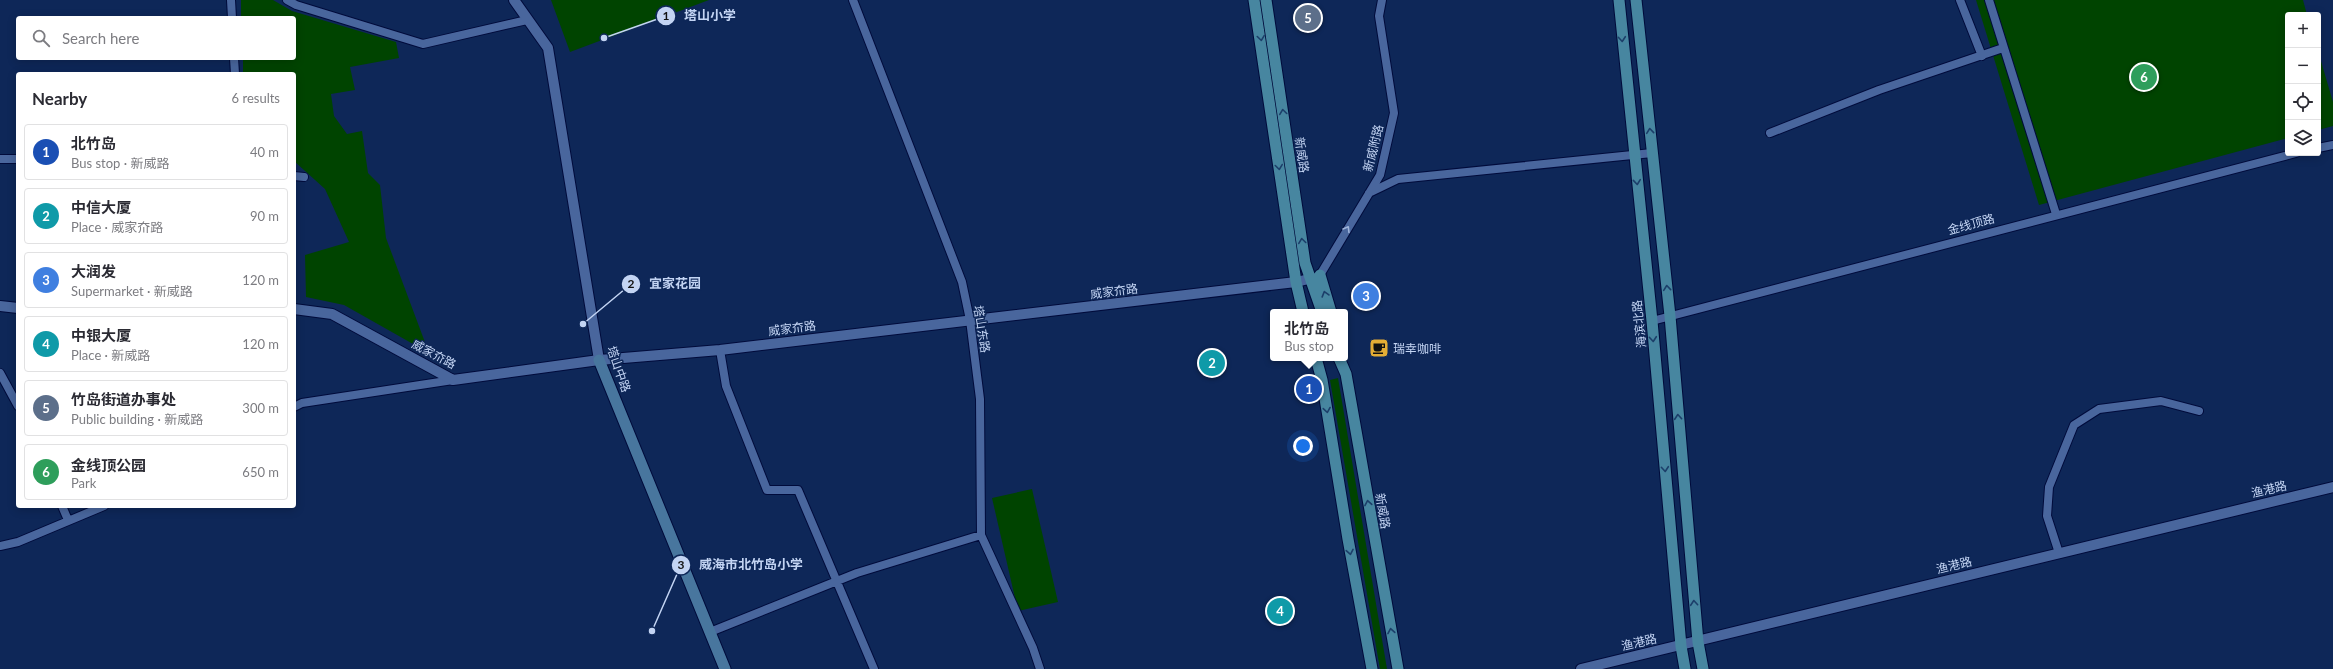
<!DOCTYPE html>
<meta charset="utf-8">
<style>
:root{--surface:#fff;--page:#f7f7f7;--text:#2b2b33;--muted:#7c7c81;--line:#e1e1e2;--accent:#7e6634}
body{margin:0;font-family:Lato,"Noto Sans SC",sans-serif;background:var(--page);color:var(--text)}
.controls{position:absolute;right:12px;top:12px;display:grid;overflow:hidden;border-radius:4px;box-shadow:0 2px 10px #0003}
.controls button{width:36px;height:36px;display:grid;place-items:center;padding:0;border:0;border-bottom:1px solid var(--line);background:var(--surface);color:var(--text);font:20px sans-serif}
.you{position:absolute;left:1303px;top:446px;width:14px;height:14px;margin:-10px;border:3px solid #fff;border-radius:50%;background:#1a73e8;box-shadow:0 0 0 6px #1a73e833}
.badge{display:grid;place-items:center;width:26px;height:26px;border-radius:50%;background:var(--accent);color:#fff;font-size:13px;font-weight:700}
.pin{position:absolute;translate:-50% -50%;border:2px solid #fff;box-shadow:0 1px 4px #0006}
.popup{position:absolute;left:1270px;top:309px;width:78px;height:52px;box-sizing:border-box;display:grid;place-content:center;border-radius:4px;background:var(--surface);filter:drop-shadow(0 1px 3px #0005);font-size:13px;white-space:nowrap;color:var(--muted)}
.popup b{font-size:15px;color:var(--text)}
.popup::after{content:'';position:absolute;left:50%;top:100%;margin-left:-8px;border:8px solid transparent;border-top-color:var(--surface)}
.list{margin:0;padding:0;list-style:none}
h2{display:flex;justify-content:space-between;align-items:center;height:52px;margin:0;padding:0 16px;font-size:17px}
h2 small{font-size:13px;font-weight:400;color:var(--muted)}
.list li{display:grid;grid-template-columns:26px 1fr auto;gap:12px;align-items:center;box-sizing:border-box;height:56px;margin:0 8px 8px;padding:0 8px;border:1px solid var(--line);border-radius:4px}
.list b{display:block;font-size:15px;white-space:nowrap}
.list p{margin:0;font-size:13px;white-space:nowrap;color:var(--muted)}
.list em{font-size:13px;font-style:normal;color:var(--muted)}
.icon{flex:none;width:22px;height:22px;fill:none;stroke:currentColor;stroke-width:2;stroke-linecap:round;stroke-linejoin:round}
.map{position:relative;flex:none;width:2333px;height:669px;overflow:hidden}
.search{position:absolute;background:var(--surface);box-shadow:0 2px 10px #0003;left:16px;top:16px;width:280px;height:44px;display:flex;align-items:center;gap:10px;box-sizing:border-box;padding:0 14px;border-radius:4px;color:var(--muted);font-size:15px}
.panel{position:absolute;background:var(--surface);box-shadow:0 2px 10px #0003;left:16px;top:72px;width:280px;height:436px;border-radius:4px}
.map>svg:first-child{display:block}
</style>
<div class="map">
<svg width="2333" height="669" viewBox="0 0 2333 669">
<rect width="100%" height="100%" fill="#0e2758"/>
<path fill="#040" d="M 241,0 L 273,0 L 292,11 L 396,42 L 399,58 L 350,67 L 355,90 L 331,94 L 334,116 L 347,134 L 362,131 L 368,173 L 380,185 L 386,238 L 429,353 L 344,305 L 306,297 L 305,255 L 349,242 L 325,189 L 294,161 L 294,74 L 243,74 L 243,58 L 294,58 L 294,18 L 241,18 Z
M 551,0 L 709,0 L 570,52 Z
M 1976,0 L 2303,0 L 2307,15 L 2288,15 L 2288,138 L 2039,205 Z
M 2318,51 L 2333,102 L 2333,126 L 2318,130 Z
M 1338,378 L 1387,669 L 1380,669 L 1330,380 Z
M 1032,489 L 1058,602 L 1018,611 L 992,498 Z"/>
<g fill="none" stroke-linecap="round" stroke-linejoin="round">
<g stroke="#000b3b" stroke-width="10">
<path id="minor" d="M 231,0 L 232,18
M 287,0 L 296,5 L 423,44 L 527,20
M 853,0 L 962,282 L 970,320 L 980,399 L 981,535 L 1033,648 L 1040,669
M 1960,0 L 1982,56
M 1989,0 L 2056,214
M 234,58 L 235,74
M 1770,133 L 1879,90 L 2003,48
M 2318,148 L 2333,145
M 0,159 L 18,159
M 294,176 L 304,177
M 1369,193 L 1398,179 L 1652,153
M 1316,277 L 1320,275 L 1380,175 L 1394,113 L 1379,16 L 1382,0
M 1652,321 L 2296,153
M 720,350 L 726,386 L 767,490 L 798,490 L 874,669
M 0,373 L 18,406
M 294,407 L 302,403 L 453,380
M 62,506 L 68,520
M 0,546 L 18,542 L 104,506
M 2059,553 L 2047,516 L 2049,487 L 2074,425 L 2099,409 L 2161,401 L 2199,411
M 710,632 L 857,573 L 981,535"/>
</g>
<g stroke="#000b3b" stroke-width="12">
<path id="tertiary" d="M 514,0 L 548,48 L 599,360
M 0,306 L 18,308
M 294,309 L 332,314 L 453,380 L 599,360 L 720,350 L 1296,282 L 1309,279
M 1581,669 L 2333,487"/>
</g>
<g stroke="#000b3b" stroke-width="13">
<path id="secondary" d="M 599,360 L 725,669"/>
</g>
<g stroke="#000b3b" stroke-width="13">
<path id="primary" d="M 1254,0 L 1296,282 L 1303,312
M 1266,0 L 1305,263 L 1322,312
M 1619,0 L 1652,321 L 1681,646 L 1685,669
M 1636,0 L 1670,316 L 1698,642 L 1703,669
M 1320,275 L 1331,312
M 1316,358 L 1322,380 L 1348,539 L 1372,669
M 1339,358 L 1346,374 L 1398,669"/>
</g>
<use href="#minor" stroke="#49669d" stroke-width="8"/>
<use href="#tertiary" stroke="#49669d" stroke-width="10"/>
<use href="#secondary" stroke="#48769e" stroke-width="11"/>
<use href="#primary" stroke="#4786a0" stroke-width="11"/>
</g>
<defs><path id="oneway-chevron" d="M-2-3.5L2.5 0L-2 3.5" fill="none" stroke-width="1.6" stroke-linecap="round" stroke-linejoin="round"/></defs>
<g stroke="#1c3f6a">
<use href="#oneway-chevron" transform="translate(1261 38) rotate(82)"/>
<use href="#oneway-chevron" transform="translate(1622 39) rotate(85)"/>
<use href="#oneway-chevron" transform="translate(1283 112) rotate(-98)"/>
<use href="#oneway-chevron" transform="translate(1650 131) rotate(-96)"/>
<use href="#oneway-chevron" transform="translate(1279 167) rotate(82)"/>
<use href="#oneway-chevron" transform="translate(1637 182) rotate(84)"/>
<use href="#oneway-chevron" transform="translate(1302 241) rotate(-98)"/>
<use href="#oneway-chevron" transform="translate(1667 288) rotate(-96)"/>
<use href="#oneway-chevron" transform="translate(1325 294) rotate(-106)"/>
<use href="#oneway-chevron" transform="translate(1653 339) rotate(85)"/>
<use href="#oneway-chevron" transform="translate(1327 410) rotate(81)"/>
<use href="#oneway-chevron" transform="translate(1678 417) rotate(-95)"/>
<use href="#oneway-chevron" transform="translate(1665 469) rotate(85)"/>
<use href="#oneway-chevron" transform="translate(1368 503) rotate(-100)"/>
<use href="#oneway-chevron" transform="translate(1350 552) rotate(79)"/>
<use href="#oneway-chevron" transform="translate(1694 603) rotate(-95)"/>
<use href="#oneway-chevron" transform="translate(1391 631) rotate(-100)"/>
</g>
<use stroke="#9eb3d9" href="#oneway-chevron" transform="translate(1347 229) rotate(-59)"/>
<defs>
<g id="cafe-square" transform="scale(1)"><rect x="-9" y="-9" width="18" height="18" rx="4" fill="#e4ad35" stroke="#0e2758"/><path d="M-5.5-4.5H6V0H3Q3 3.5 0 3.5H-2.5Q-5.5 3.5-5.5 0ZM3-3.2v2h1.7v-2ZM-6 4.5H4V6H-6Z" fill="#111"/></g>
</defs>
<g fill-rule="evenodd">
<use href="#cafe-square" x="1379" y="348"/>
</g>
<g text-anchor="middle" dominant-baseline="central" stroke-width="3" stroke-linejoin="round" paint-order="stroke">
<g font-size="12" fill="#c3d4f3" stroke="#0e2758">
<text transform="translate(1373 148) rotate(-76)">新威附路</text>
<text transform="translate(1302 155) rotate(82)">新威路</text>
<text transform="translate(1971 224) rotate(-15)">金线顶路</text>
<text transform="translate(1114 291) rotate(-7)">威家夼路</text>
<text transform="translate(1639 324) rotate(-96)">海滨北路</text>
<text transform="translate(792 328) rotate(-7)">威家夼路</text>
<text transform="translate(982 329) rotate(81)">塔山东路</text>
<text transform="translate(434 354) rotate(28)">威家夼路</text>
<text transform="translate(619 369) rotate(71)">塔山中路</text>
<text transform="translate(2269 489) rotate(-13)">渔港路</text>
<text transform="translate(1383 511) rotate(80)">新威路</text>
<text transform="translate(1954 565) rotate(-14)">渔港路</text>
<text transform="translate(1639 642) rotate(-13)">渔港路</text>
</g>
<g font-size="12" fill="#c3d4f3" stroke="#0e2758" text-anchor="start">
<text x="1393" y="348">瑞幸咖啡</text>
</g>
</g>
<path fill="none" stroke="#c3d4f3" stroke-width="1.5" d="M604 38L666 16M583 324L631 284M652 631L681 565"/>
<g fill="#c3d4f3" stroke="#0e2758" stroke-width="1.5">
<circle cx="604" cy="38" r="4"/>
<circle cx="583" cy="324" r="4"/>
<circle cx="652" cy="631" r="4"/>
<circle cx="666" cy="16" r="10"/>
<circle cx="631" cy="284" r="10"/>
<circle cx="681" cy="565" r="10"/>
</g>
<g font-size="12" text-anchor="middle" font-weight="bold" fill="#111">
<text x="666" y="20">1</text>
<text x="631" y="288">2</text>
<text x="681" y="569">3</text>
</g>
<g font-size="13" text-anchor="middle" font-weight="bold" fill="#c3d4f3" stroke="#0e2758" stroke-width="3" stroke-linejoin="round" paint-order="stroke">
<text x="710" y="20">塔山小学</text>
<text x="675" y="288">宜家花园</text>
<text x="751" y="569">威海市北竹岛小学</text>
</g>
</svg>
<div class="controls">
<button>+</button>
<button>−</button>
<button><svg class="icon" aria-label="locate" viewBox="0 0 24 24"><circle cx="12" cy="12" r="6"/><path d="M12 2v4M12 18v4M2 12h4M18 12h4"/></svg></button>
<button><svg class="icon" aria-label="layers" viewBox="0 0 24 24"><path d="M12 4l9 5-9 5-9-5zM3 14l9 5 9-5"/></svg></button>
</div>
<div class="you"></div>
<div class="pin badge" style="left:1309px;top:389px;background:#1a4fb4">1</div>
<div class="popup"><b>北竹岛</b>Bus stop</div>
<div class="pin badge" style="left:1212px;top:363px;background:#0f9aa8">2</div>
<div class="pin badge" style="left:1366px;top:296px;background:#3f7fe0">3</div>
<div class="pin badge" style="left:1280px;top:611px;background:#0f9aa8">4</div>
<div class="pin badge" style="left:1308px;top:18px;background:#5c6f8a">5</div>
<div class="pin badge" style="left:2144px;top:77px;background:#2e9e5b">6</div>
<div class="search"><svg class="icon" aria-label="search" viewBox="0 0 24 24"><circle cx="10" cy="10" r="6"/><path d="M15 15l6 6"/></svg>Search here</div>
<section class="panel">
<h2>Nearby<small>6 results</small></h2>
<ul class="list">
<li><span class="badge" style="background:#1a4fb4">1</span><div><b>北竹岛</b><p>Bus stop · 新威路</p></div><em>40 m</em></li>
<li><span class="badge" style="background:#0f9aa8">2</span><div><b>中信大厦</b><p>Place · 威家夼路</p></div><em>90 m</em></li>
<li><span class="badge" style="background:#3f7fe0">3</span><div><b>大润发</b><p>Supermarket · 新威路</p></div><em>120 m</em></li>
<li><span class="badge" style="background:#0f9aa8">4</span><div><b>中银大厦</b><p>Place · 新威路</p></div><em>120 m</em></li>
<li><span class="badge" style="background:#5c6f8a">5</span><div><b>竹岛街道办事处</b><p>Public building · 新威路</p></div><em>300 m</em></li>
<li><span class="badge" style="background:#2e9e5b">6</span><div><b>金线顶公园</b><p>Park</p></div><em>650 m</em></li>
</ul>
</section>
</div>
